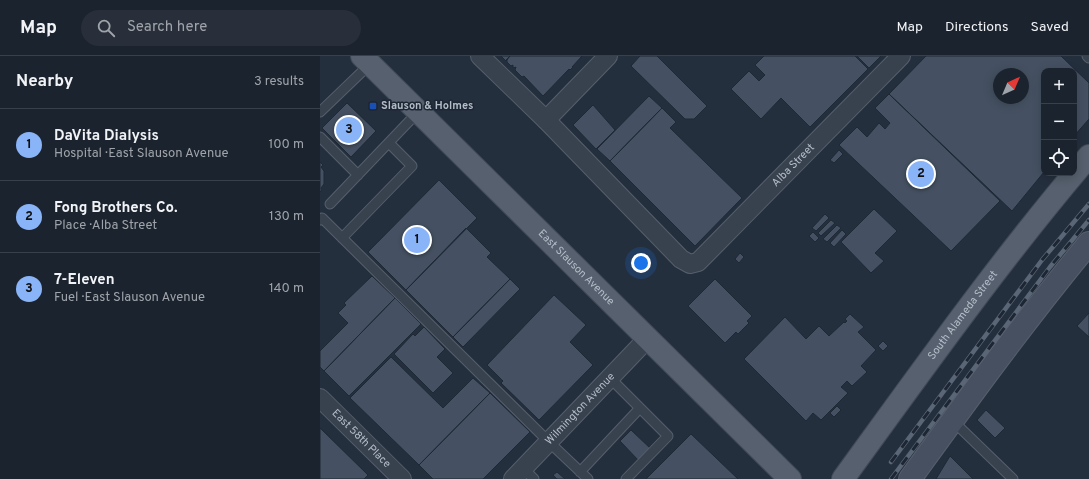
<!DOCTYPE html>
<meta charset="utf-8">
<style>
:root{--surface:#1b232e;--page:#282f3a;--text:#f1f3f6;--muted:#a0a4aa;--line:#39404a;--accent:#8ab4f8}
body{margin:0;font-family:Overpass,sans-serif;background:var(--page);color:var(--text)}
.controls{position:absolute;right:12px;top:12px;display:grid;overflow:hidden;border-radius:8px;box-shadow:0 2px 10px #0003}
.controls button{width:36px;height:36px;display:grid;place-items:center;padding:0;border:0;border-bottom:1px solid var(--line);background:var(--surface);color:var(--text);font:20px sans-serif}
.compass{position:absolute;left:673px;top:12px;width:36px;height:36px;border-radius:50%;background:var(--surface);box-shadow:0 2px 10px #0003;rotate:44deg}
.you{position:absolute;left:321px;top:207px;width:14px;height:14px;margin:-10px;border:3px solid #fff;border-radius:50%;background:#1a73e8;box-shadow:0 0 0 6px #1a73e833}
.badge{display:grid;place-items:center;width:26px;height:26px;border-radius:50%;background:var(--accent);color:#111;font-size:13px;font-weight:700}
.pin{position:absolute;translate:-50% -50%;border:2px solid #fff;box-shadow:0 1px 4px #0006}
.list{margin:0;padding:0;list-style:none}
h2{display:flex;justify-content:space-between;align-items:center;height:52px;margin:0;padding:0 16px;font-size:17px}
h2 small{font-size:13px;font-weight:400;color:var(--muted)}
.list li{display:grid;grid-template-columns:26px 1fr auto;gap:12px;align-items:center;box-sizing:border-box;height:72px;padding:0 16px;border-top:1px solid var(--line)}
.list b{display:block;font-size:15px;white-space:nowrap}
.list p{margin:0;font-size:13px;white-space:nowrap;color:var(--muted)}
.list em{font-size:13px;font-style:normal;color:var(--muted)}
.icon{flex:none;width:22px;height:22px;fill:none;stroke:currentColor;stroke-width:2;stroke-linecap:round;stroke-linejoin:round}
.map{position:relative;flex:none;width:769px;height:423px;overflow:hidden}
header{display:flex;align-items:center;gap:24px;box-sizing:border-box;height:56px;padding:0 20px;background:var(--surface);border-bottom:1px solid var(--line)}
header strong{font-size:19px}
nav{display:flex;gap:22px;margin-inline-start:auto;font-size:14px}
.search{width:280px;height:36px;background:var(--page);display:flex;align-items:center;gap:10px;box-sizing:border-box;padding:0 14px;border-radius:22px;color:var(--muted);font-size:15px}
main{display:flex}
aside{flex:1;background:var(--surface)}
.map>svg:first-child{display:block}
</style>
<header>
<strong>Map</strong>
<div class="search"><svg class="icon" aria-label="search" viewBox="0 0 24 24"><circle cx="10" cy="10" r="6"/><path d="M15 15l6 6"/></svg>Search here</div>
<nav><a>Map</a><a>Directions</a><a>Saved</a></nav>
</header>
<main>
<aside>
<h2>Nearby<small>3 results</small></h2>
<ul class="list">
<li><span class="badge">1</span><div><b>DaVita Dialysis</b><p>Hospital · East Slauson Avenue</p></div><em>100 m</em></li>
<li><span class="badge">2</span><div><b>Fong Brothers Co.</b><p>Place · Alba Street</p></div><em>130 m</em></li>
<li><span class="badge">3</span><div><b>7-Eleven</b><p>Fuel · East Slauson Avenue</p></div><em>140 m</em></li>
</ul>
</aside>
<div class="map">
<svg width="769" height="423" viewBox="0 0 769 423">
<rect width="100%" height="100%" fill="#242f3e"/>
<path fill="#455162" stroke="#1f2835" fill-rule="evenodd" d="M 181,0 L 190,0 L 186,5 Z
M 190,0 L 262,0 L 252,11 L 253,11 L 250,14 L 249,13 L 223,40 L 204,20 L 202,21 L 195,14 L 196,11 L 193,12 L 193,9 L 191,10 L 187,6 L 187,3 L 186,4 Z
M 320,0 L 337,0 L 387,50 L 374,63 L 365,63 L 311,10 Z
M 444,0 L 535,0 L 548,13 L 490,71 L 461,42 L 441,63 L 411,33 L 429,15 L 439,25 L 445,19 L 435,9 Z
M 537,0 L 561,0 L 549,12 Z
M 606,0 L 741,0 L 769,27 L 769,63 L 754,80 L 754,15 L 724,15 L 724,116 L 692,155 L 569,38 ZM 679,18 L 703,18 L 703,42 L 679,42 Z
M 569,38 L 680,145 L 631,195 L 519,89 L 537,71 L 547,81 L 559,67 L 565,73 L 570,67 L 555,52 Z
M 329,40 L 342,52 L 290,105 L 277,93 Z
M 27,47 L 56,75 L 31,101 L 2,72 Z
M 273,49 L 295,74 L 276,93 L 253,69 Z
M 342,52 L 356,66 L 350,72 L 422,142 L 375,190 L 290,105 Z
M 519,94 L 523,98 L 514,107 L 510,104 Z
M 0,106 L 3,109 L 1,111 L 4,115 L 4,128 L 1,132 L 2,134 L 0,136 Z
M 119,124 L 157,162 L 86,234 L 48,196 Z
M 554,153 L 577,175 L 555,197 L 564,205 L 551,217 L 521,186 Z
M 505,158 L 509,162 L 496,175 L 492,172 Z
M 511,164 L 515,167 L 501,180 L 498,177 Z
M 517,169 L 521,172 L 507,186 L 503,183 Z
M 146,172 L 171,197 L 167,201 L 190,223 L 133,281 L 86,234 Z
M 522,174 L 526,178 L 514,191 L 510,187 Z
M 493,176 L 499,182 L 495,186 L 489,180 Z
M 420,197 L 424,201 L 419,207 L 415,203 Z
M 52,220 L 75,242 L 4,315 L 0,311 L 0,295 L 28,267 L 18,257 L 26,249 L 24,247 Z
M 190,223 L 200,233 L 143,291 L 133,281 Z
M 395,223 L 432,260 L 427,265 L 429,267 L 418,278 L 416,276 L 405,287 L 368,250 Z
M 234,239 L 266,269 L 250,286 L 273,309 L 219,364 L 181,327 L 183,325 L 167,309 Z
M 75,242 L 101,268 L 29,340 L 4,315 Z
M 769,257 L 769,281 L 757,270 Z
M 530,258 L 544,271 L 538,276 L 556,294 L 541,310 L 547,316 L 532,330 L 527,325 L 521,331 L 528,337 L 501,364 L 493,357 L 486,365 L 424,303 L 465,261 L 486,283 L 499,270 L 509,280 L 524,266 L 525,267 L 527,265 L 525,263 Z
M 104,271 L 125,293 L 117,301 L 133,317 L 113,337 L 74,298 L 93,278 L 95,280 Z
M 563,285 L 568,290 L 563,295 L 558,290 Z
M 71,301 L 123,352 L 153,322 L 170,337 L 99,409 L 30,342 Z
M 170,337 L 210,376 L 163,423 L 113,423 L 99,409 Z
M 517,350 L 521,354 L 514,361 L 510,357 Z
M 666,354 L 685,372 L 675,382 L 657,364 Z
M 0,372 L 48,419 L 44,423 L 0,423 Z
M 311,374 L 331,393 L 319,405 L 300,385 Z
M 371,378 L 418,423 L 326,423 Z
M 630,400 L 653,423 L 616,423 Z
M 237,416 L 245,423 L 237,423 L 233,419 Z"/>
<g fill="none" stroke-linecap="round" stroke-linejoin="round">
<g stroke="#565f6c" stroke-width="11">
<path id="lane" d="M 767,0 L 769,2
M 0,56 L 50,8
M 0,81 L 38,119
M 10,148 L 98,56
M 0,164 L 2,162 L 229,386 L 268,423
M 22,182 L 92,110 L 69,87
M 633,365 L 693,423
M 203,412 L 214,423
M 260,416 L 320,352 L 290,322
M 306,423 L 348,380 L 320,352"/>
</g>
<g stroke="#565f6c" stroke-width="20">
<g id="street">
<path id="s1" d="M 160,0 L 226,64 L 361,203 L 370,208 L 378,206 L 384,200 L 581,0"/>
<path d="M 226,64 L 288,0"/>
<path id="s2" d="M 0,342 L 82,423"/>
<path id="s3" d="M 193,423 L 327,283"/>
</g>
</g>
<g stroke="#565f6c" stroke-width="24">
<path id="secondary" d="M 590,423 C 648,343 706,263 769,187"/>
</g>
<g stroke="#414a57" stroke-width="24">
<g id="primary">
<path id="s4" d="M 42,0 L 470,423"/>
<path id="s5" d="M 523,423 C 603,313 681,203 769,100"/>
</g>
</g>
<use href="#lane" stroke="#38414e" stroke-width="9"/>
<use href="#street" stroke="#38414e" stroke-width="18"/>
<use href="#secondary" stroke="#465061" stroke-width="22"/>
<use href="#primary" stroke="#56606e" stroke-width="22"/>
<g stroke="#5a6575" stroke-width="4.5">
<path id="rail" d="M 571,406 L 722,204 L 769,148
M 571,423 L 730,211 L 769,164"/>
</g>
<use href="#rail" stroke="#1d2633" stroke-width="3" stroke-dasharray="9" stroke-linecap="butt"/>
</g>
<rect fill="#1a4fb4" stroke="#1d2633" stroke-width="1.5" x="49" y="46" width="8" height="8" rx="2"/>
<g text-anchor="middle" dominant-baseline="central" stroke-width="3" stroke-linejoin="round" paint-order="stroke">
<g font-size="11" font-weight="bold" fill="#b4bcc9" stroke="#1d2633" text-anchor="start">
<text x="61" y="50">Slauson &amp; Holmes</text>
</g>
<g font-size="11" fill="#b4bcc9" stroke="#1d2633">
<text stroke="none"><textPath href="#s1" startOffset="440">Alba Street</textPath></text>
<text stroke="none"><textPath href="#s4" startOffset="301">East Slauson Avenue</textPath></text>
<text stroke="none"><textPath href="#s5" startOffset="203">South Alameda Street</textPath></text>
<text stroke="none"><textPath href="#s3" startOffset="97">Wilmington Avenue</textPath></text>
<text stroke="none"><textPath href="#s2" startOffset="58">East 58th Place</textPath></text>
</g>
</g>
</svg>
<div class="controls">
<button>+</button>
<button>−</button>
<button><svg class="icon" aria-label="locate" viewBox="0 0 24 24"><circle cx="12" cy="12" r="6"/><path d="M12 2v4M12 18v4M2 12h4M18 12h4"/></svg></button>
</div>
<svg class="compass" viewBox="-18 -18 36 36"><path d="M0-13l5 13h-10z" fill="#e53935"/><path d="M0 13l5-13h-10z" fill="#a0a4aa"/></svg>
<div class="you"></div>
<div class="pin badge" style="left:97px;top:184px">1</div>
<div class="pin badge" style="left:601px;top:118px">2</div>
<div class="pin badge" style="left:29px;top:74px">3</div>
</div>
</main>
